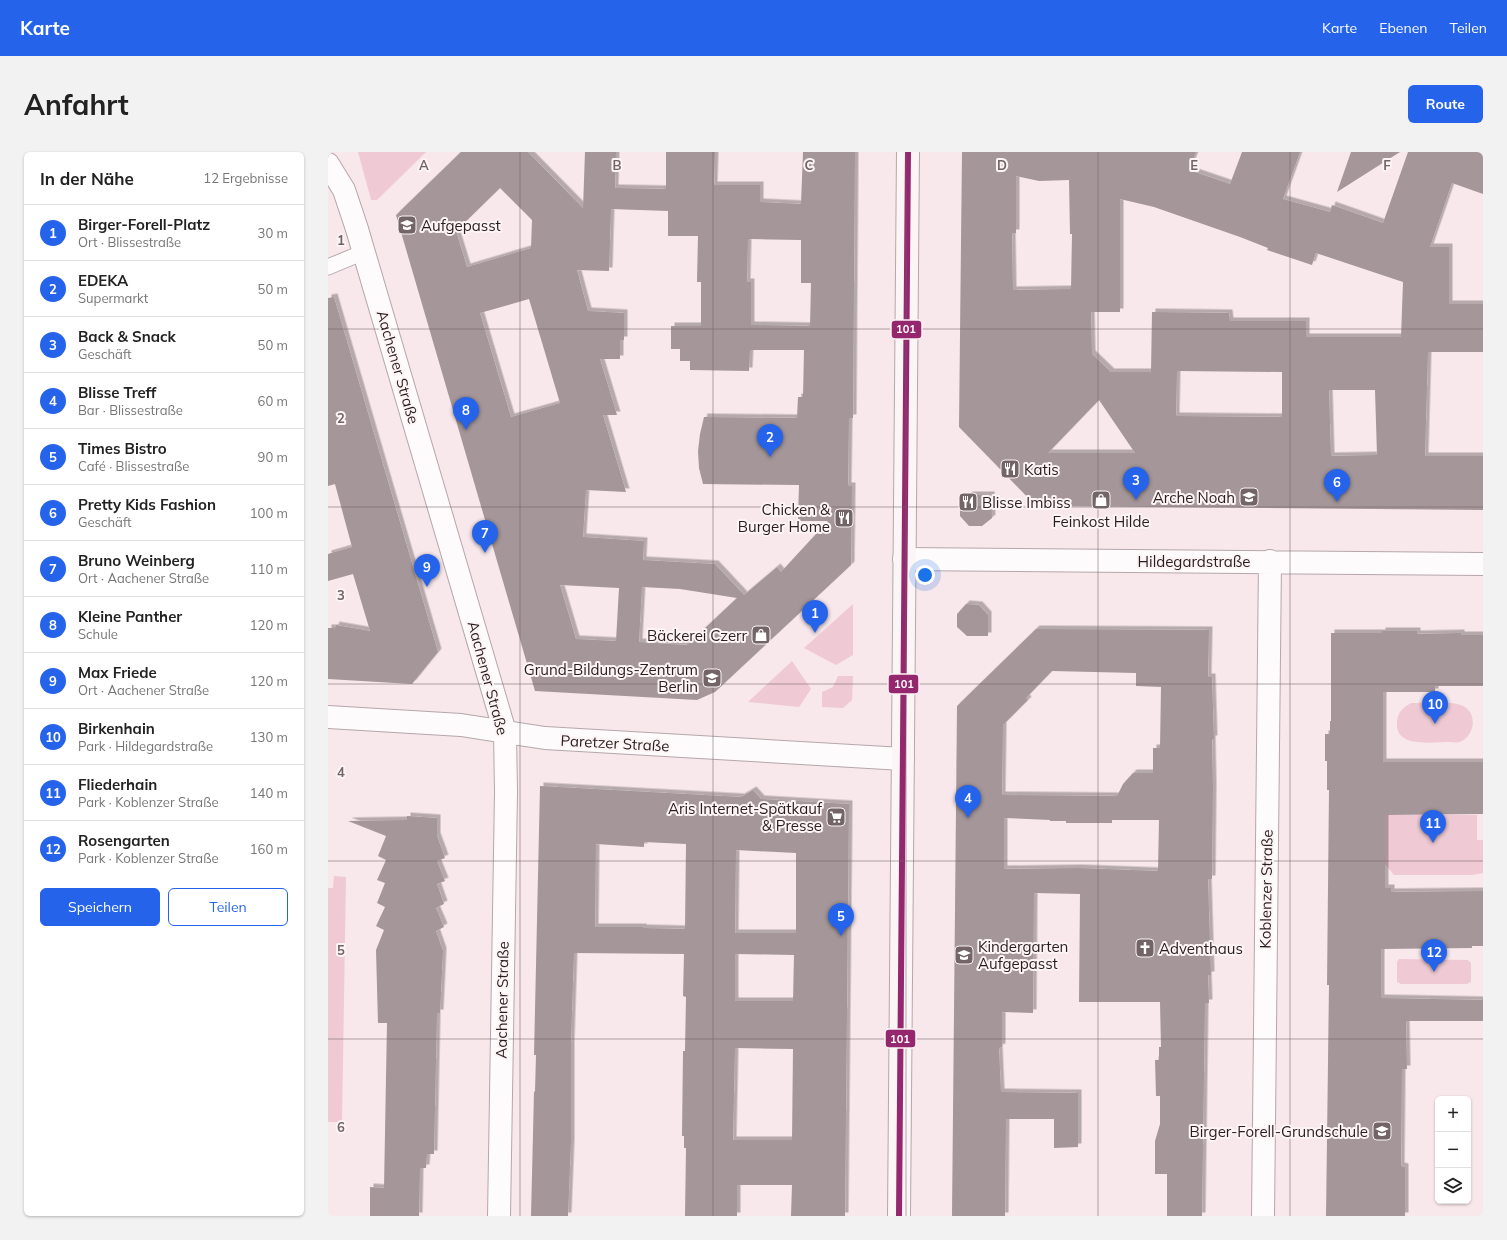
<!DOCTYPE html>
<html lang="de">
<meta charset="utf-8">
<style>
:root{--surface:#fff;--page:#f2f2f2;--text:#222;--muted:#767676;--line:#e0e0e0;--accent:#2563eb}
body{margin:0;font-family:Mulish,sans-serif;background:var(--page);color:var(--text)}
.controls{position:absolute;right:12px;bottom:12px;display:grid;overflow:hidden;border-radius:6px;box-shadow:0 1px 3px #0004}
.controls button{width:36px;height:36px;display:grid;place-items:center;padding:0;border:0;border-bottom:1px solid var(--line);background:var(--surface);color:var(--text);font:20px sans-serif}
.you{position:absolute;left:597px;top:423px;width:14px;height:14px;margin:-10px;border:3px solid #fff;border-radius:50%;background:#1a73e8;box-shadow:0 0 0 6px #1a73e833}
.badge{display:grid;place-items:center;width:26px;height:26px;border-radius:50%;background:var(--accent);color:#fff;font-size:13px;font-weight:700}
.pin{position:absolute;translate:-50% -33px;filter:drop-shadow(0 1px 2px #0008)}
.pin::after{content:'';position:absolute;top:21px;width:14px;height:12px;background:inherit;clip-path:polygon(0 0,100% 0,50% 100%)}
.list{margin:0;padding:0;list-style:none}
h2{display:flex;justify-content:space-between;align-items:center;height:52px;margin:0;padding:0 16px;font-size:17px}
h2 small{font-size:13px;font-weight:400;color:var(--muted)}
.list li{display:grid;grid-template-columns:26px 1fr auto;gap:12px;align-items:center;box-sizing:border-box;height:56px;padding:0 16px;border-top:1px solid var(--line)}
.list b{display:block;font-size:15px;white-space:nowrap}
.list p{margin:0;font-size:13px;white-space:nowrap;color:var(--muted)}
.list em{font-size:13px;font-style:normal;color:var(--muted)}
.actions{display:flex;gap:8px;padding:12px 16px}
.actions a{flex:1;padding:9px 0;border:1px solid var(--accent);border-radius:6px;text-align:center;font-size:14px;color:var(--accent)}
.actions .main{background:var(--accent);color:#fff}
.icon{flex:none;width:22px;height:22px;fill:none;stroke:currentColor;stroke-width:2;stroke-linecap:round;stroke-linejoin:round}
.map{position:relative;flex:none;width:1155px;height:1064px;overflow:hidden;border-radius:6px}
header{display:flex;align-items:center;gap:24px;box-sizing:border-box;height:56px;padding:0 20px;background:var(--accent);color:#fff}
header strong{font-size:19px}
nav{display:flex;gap:22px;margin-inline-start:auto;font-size:14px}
.intro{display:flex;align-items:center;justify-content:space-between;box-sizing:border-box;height:96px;padding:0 24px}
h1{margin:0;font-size:28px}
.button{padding:10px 18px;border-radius:6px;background:var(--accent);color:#fff;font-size:14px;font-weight:700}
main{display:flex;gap:24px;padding:0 24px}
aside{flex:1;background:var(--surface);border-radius:6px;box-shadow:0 1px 3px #0004}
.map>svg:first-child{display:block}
</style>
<header>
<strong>Karte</strong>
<nav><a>Karte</a><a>Ebenen</a><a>Teilen</a></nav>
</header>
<div class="intro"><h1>Anfahrt</h1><a class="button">Route</a></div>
<main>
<aside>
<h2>In der Nähe<small>12 Ergebnisse</small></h2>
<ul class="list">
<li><span class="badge">1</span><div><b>Birger-Forell-Platz</b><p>Ort · Blissestraße</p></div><em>30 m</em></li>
<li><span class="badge">2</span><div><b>EDEKA</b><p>Supermarkt</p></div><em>50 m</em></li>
<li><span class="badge">3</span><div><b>Back &amp; Snack</b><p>Geschäft</p></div><em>50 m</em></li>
<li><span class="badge">4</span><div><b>Blisse Treff</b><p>Bar · Blissestraße</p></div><em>60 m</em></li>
<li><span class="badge">5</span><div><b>Times Bistro</b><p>Café · Blissestraße</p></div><em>90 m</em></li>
<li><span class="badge">6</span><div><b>Pretty Kids Fashion</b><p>Geschäft</p></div><em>100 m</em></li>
<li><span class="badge">7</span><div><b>Bruno Weinberg</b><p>Ort · Aachener Straße</p></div><em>110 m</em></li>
<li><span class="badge">8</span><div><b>Kleine Panther</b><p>Schule</p></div><em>120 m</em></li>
<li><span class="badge">9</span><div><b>Max Friede</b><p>Ort · Aachener Straße</p></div><em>120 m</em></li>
<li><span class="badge">10</span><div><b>Birkenhain</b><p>Park · Hildegardstraße</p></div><em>130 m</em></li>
<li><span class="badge">11</span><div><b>Fliederhain</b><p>Park · Koblenzer Straße</p></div><em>140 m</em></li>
<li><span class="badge">12</span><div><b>Rosengarten</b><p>Park · Koblenzer Straße</p></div><em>160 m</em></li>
</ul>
<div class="actions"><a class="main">Speichern</a><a>Teilen</a></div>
</aside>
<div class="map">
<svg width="1155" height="1064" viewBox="0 0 1155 1064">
<defs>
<filter id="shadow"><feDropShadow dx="3.5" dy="-3.5" stdDeviation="0" flood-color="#0004"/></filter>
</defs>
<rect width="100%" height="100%" fill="#f8e7eb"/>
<path fill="#efcad4" d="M 30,0 L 98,0 L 49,48 L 43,48 L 42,44 Z
M 525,452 L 525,503 L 508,513 L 476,496 Z
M 464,509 L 483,537 L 471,555 L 420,550 Z
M 510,524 L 525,524 L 524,548 L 515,556 L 494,555 L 494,540 L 505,535 Z
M 1083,551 C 1097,551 1123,548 1135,554 C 1150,561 1147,585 1131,590 C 1129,591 1125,590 1122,590 C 1106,590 1068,596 1069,572 C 1069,561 1074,556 1083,551 Z
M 1057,659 L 1069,663 L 1149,663 L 1149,688 L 1155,688 L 1155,721 L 1144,723 L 1066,723 L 1057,712 L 1054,669 L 1057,669 Z
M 6,724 L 18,725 L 14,970 L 0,970 L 0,736 L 5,736 Z
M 1071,807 L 1140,808 L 1143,811 L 1143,830 L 1139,832 L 1073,832 L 1069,830 L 1069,810 Z"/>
<path fill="#a49699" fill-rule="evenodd" filter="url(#shadow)" d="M 133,0 L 200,0 L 255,56 L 257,0 L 288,0 L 287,36 L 338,37 L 338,0 L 387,0 L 386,33 L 432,33 L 432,50 L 473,52 L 475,0 L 527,0 L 525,266 L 521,266 L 520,334 L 524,334 L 523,413 L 387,540 L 369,548 L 207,539 L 68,63 ZM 172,36 L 204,68 L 203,96 L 139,115 L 128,79 ZM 283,57 L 340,59 L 340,84 L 370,84 L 369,130 L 373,130 L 373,174 L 343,174 L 343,197 L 352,197 L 352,209 L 362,209 L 362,218 L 421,219 L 422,198 L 476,198 L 475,245 L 470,245 L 469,266 L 376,265 L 372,282 L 370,299 L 371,316 L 375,332 L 471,333 L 470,369 L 500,369 L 453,420 L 449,415 L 416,443 L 387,412 L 315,408 L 316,389 L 255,385 L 258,338 L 298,340 L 275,263 L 289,263 L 272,207 L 292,207 L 292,188 L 296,188 L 296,161 L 260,159 L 249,118 L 281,119 ZM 420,87 L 473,88 L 473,131 L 483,131 L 482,174 L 423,173 L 423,130 L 419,130 ZM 201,147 L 232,251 L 183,265 L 152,161 ZM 232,433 L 291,436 L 288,489 L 248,487 ZM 314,435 L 352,437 L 409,446 L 359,493 L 311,490 Z
M 634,0 L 868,0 L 861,18 L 902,32 L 914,0 L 972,0 L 955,47 L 1002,60 L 1004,53 L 1055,71 L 1080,0 L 1155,0 L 1155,42 L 1124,31 L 1102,95 L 1121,95 L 1121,152 L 1155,152 L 1155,200 L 1100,200 L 1097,304 L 1155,304 L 1155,358 L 708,354 L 631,275 ZM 688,24 L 711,29 L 741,28 L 742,82 L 744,82 L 743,137 L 685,138 L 684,81 L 688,81 ZM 792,47 L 826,55 L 912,85 L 940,96 L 939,98 L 984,113 L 988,101 L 1075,130 L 1073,185 L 978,185 L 978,169 L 902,169 L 901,161 L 824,160 L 823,220 L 783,220 L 764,202 L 763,160 L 792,160 ZM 849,219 L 954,220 L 954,265 L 848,264 ZM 1001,238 L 1047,238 L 1049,303 L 1003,304 ZM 771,248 L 807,301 L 720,301 Z
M 1023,0 L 1072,0 L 1009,40 Z
M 6,145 L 110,500 L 84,532 L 0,527 L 0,476 L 7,476 L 8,473 L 42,479 L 25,422 L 0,429 L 0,402 L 24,395 L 7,332 L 0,334 L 0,146 Z
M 641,343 L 663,343 L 664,366 L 654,374 L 641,374 L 632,364 L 632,352 Z
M 638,452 L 651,453 L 660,463 L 660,484 L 639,484 L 629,475 L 629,462 Z
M 708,477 L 881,478 L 880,525 L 884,525 L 886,587 L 884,587 L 885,635 L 884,727 L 880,727 L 883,823 L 880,823 L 881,851 L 877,851 L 874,1064 L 839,1064 L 839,1022 L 827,1022 L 827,989 L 832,972 L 832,944 L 828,944 L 827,908 L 831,908 L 831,895 L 833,895 L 832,850 L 751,850 L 752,742 L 706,741 L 705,861 L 674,860 L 674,895 L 671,896 L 673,940 L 750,941 L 750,995 L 726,996 L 726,967 L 678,967 L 677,1064 L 624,1064 L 629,554 ZM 724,519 L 808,521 L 808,534 L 833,535 L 832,596 L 825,596 L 825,621 L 805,621 L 795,632 L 789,644 L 674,643 L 675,573 L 700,548 L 698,546 ZM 676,666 L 722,668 L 722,669 L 738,669 L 738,671 L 784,671 L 784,668 L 831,668 L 830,719 L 750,716 L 676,717 Z
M 1054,479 L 1089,479 L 1089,482 L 1133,481 L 1133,483 L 1155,483 L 1155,534 L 1107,534 L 1107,540 L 1055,540 L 1055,610 L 1155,610 L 1155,662 L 1057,663 L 1057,736 L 1063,736 L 1063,740 L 1155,739 L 1155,794 L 1144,794 L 1144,796 L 1053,797 L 1053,846 L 1155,848 L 1155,869 L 1078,869 L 1079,917 L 1074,917 L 1073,1014 L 1077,1015 L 1077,1064 L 998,1064 L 1001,833 L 999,833 L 1001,638 L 999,638 L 999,609 L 997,609 L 997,582 L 1002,582 L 1002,569 L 1003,569 L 1003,481 L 1054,481 Z
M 212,634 L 413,645 L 425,638 L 433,647 L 521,652 L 517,1064 L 463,1064 L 464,1033 L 409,1033 L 409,1064 L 357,1064 L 358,996 L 356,996 L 356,984 L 354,984 L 355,899 L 357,899 L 358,845 L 355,844 L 356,802 L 246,801 L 243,890 L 243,990 L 240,1064 L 203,1064 L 206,940 L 207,939 L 208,903 L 206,903 ZM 316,690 L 358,692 L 357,777 L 315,776 L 315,775 L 267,775 L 268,692 L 316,695 ZM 408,698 L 468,701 L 468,781 L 407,781 ZM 407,802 L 466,803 L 465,849 L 407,849 ZM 407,896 L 465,897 L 464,988 L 405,988 Z
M 79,664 L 109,666 L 109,684 L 117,706 L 109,709 L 117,729 L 109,732 L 116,752 L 108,756 L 116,775 L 108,779 L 115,799 L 112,861 L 109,861 L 106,1002 L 99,1002 L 98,1016 L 92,1016 L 91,1064 L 42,1064 L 42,1035 L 56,1036 L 59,871 L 50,871 L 48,798 L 56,778 L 48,774 L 57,755 L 49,751 L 57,731 L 49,728 L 58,708 L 50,704 L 58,684 L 20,669 L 79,668 Z"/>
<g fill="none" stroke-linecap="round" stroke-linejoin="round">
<g stroke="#b5a7ab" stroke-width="17">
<path id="lane" d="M 0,115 L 36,100"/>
</g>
<g stroke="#b5a7ab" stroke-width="24">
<path id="street" d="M 0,12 L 16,38 L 29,77 L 177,580 L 178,640 L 171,1064
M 576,407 L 1155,412
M 0,565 L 133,573 L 217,586 L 575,607
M 935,1064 L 942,409"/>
</g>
<g stroke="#b5a7ab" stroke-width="24">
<path id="secondary" d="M 571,1064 L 580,0"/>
</g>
<use href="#lane" stroke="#fefbfc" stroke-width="15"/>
<use href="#street" stroke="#fefbfc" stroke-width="22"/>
<use href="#secondary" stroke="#fbf5f6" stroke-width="22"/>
<g stroke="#fcf4f5" stroke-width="9">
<path id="bus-1" d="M 571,1064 L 580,0"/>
</g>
<use href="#bus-1" stroke="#95276e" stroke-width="6"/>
</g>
<path fill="none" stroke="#726467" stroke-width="1" stroke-opacity="0.55" d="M 192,0 L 192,1064M 385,0 L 385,1064M 578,0 L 578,1064M 770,0 L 770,1064M 962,0 L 962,1064M 0,177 L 1155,177M 0,355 L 1155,355M 0,532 L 1155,532M 0,709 L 1155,709M 0,887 L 1155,887"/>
<defs>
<g id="school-square" transform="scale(1)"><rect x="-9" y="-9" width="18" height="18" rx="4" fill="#726467" stroke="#fcf4f5"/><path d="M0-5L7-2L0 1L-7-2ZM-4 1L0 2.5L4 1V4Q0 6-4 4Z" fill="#fff"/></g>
<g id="restaurant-square" transform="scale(1)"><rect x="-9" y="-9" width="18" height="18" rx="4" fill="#726467" stroke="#fcf4f5"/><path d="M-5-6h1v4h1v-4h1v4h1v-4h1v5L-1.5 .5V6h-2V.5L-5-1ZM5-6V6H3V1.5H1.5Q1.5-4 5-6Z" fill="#fff"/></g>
<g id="shop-square" transform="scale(1)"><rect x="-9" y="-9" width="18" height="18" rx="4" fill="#726467" stroke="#fcf4f5"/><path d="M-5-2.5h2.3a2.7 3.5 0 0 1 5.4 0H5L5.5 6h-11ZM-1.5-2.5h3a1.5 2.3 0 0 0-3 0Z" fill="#fff"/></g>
<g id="supermarket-square" transform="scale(1)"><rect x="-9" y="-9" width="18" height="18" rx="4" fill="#726467" stroke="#fcf4f5"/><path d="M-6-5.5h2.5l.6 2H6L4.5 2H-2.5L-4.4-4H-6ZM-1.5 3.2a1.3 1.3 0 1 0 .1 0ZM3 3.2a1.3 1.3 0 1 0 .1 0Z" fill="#fff"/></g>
<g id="church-square" transform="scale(1)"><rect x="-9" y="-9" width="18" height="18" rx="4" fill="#726467" stroke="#fcf4f5"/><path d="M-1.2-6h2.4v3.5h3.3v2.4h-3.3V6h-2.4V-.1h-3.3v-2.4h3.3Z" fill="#fff"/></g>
</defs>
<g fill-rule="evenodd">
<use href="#school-square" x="79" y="73"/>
<use href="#restaurant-square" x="682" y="317"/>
<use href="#school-square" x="921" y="345"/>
<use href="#shop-square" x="773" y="348"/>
<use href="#restaurant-square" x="640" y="350"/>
<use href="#restaurant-square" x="516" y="366"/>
<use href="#shop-square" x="433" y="483"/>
<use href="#school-square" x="384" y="526"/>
<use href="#supermarket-square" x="508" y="665"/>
<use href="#church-square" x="817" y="796"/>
<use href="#school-square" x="636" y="803"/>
<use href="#school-square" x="1054" y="979"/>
</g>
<g text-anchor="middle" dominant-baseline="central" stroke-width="4" stroke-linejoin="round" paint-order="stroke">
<g font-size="15" fill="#2a1d20" stroke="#fcf4f5" text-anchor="end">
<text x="93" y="73" text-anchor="start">Aufgepasst</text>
<text x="696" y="317" text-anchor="start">Katis</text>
<text x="907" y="345">Arche Noah</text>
<text x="654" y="350" text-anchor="start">Blisse Imbiss</text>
<text x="502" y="357">Chicken &amp;<tspan x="502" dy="17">Burger Home</tspan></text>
<text x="773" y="369" text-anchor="middle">Feinkost Hilde</text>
<text x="419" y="483">Bäckerei Czerr</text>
<text x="370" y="517">Grund-Bildungs-Zentrum<tspan x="370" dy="17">Berlin</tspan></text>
<text x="494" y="656">Aris Internet-Spätkauf<tspan x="494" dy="17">&amp; Presse</tspan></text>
<text x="650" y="794" text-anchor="start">Kindergarten<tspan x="650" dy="17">Aufgepasst</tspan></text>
<text x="831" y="796" text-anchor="start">Adventhaus</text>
<text x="1040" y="979">Birger-Forell-Grundschule</text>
</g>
<g font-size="15" fill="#2a1d20" stroke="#fcf4f5">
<text transform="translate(70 215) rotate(74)">Aachener Straße</text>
<text x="866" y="409">Hildegardstraße</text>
<text transform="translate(160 526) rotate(75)">Aachener Straße</text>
<text transform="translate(287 591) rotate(3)">Paretzer Straße</text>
<text transform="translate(938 737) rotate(-89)">Koblenzer Straße</text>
<text transform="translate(174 848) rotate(-89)">Aachener Straße</text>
</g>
</g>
<g font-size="13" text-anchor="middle" font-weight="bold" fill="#726467" stroke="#fcf4f5" stroke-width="4" stroke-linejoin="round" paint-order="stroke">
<text x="96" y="18">A</text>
<text x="289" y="18">B</text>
<text x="481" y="18">C</text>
<text x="674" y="18">D</text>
<text x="866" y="18">E</text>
<text x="1059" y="18">F</text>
<text x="13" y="93">1</text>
<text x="13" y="271">2</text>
<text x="13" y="448">3</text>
<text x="13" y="625">4</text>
<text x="13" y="803">5</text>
<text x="13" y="980">6</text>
</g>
<g stroke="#fcf4f5" stroke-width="1.5">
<rect x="563" y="168" width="31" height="19" rx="4" fill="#95276e"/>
<rect x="560" y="522" width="31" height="20" rx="4" fill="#95276e"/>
<rect x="557" y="877" width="31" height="19" rx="4" fill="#95276e"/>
</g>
<g font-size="11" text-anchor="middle" font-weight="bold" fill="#fff">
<text x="578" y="181">101</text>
<text x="576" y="536">101</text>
<text x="572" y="891">101</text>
</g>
</svg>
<div class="controls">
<button>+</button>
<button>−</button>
<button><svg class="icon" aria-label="layers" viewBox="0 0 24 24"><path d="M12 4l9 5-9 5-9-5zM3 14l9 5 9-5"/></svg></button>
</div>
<div class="you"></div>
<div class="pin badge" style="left:487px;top:481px">1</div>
<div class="pin badge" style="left:442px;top:305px">2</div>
<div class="pin badge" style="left:808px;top:348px">3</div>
<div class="pin badge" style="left:640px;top:666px">4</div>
<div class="pin badge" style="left:513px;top:784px">5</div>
<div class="pin badge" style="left:1009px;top:350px">6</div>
<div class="pin badge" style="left:157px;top:401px">7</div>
<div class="pin badge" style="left:138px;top:278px">8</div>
<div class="pin badge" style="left:99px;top:435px">9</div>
<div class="pin badge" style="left:1107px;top:572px">10</div>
<div class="pin badge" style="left:1105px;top:691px">11</div>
<div class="pin badge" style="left:1106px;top:820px">12</div>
</div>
</main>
